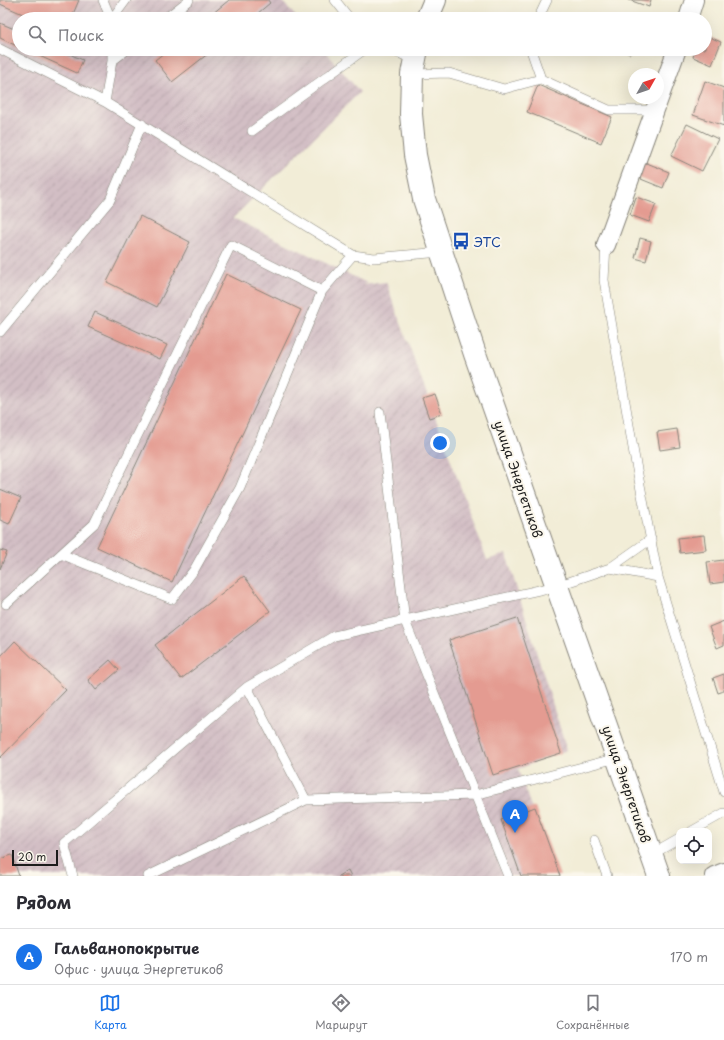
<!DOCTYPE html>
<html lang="ru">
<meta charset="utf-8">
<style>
:root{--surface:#fff;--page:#f7f7f7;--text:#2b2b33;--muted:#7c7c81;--line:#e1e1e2;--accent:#1a73e8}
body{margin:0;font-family:"Playpen Sans",sans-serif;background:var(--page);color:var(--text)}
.controls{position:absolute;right:12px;bottom:12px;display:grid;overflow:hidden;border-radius:8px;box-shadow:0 4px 16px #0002}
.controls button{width:36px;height:36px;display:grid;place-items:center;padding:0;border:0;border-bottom:1px solid var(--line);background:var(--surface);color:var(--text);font:20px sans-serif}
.compass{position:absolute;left:628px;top:68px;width:36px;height:36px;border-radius:50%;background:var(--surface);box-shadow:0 4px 16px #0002;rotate:50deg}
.scale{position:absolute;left:12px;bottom:10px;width:46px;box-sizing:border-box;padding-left:4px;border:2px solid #1c1c1c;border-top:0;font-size:11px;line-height:14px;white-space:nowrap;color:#1c1c1c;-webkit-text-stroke:3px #fbf7ec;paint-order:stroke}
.you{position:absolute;left:440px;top:443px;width:14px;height:14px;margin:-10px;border:3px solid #fff;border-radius:50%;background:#1a73e8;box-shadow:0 0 0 6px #1a73e833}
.badge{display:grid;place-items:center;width:26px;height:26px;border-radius:50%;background:var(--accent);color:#fff;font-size:13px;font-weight:700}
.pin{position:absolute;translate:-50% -33px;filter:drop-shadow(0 1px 2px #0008)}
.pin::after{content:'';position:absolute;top:21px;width:14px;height:12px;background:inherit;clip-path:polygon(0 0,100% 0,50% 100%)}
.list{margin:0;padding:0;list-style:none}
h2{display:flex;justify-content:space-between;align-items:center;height:52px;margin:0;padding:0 16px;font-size:17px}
h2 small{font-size:13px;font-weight:400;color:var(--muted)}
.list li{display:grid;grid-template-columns:26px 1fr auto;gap:12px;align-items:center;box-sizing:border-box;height:56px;padding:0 16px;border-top:1px solid var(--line)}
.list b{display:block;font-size:15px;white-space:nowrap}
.list p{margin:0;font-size:13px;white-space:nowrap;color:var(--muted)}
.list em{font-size:13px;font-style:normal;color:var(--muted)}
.icon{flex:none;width:22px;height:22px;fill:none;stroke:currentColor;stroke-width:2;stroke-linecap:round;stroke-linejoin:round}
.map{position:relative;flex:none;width:724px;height:876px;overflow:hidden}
.search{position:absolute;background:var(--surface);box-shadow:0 4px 16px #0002;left:12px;right:12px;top:12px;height:44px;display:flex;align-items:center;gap:10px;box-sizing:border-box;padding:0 14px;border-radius:22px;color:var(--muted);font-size:15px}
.sheet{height:108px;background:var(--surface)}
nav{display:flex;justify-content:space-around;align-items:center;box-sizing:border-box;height:56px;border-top:1px solid var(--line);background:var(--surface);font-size:11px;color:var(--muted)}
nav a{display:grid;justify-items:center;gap:2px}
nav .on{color:var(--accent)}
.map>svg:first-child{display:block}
</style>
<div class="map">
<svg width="724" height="876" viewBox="0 0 724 876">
<defs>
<pattern id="industrial-furrows" width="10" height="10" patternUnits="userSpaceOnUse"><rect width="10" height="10" fill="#d2bec4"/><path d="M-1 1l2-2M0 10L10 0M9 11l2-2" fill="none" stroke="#b4a3a8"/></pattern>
</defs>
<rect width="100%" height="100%" fill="#fbf7ec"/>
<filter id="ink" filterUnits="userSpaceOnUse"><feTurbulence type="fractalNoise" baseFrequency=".025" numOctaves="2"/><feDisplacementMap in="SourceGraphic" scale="8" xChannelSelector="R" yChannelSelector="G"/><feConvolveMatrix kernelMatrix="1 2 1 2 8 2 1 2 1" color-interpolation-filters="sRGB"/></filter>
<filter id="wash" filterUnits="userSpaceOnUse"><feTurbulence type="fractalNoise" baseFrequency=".012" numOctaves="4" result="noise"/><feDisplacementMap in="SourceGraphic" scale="16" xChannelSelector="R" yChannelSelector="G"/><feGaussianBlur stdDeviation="0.9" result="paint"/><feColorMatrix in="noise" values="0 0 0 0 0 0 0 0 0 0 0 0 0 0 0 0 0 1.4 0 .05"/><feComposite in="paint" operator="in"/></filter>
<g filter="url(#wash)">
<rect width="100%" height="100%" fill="#f2edd7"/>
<path fill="url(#industrial-furrows)" d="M 0,0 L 281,0 L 298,19 L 19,19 L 19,49 L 323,49 L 360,92 L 233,218 L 367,283 L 363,285 L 386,282 L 487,560 L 506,554 L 567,750 L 518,769 L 555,876 L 0,876 Z"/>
<g id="blocks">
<path fill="#e49b91" d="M 0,0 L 79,0 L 71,19 L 34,19 L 0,4 Z
M 229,0 L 268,0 L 270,3 L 251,19 L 206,19 Z
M 629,0 L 651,0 L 649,7 Z
M 0,23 L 19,31 L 19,47 L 0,38 Z
M 705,35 L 721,42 L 712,65 L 693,57 L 696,49 L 705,49 Z
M 24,49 L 58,49 L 83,60 L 77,73 Z
M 169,49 L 214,49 L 172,82 L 155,60 Z
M 618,49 L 631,49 L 630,54 Z
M 705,81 L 724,88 L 724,126 L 693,115 Z
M 538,85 L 612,117 L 601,143 L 527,112 Z
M 687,124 L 718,139 L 702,171 L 671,156 Z
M 642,161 L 669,172 L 663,188 L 636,177 Z
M 636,197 L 656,204 L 649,222 L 630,215 Z
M 140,216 L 190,242 L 157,307 L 107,282 Z
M 640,238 L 651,241 L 646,261 L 635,258 Z
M 226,274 L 301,310 L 172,582 L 97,547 Z
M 95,312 L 167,345 L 160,359 L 88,327 Z
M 435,394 L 442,414 L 429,418 L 422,398 Z
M 677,429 L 680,447 L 660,450 L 657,432 Z
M 0,489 L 21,498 L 9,524 L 0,520 Z
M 704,535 L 706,550 L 680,553 L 678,538 Z
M 0,550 L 7,552 L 0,569 Z
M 724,560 L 724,582 L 710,584 L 707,562 Z
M 244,576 L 270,611 L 181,679 L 155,645 Z
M 517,618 L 561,753 L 493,775 L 449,640 Z
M 724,621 L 724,645 L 717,648 L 709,627 Z
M 15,641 L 66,690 L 0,758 L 0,657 Z
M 110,660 L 119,670 L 96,690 L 88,680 Z
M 724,674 L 724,691 L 718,693 L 713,678 Z
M 535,807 L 560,876 L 521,876 L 501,820 Z
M 12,855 L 19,876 L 0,876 L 0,859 Z
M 348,870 L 351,876 L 338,876 Z"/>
</g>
</g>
<g filter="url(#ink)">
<use href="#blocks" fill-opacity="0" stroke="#87847a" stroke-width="1"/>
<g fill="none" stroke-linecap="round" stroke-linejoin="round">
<g stroke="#87847a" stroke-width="10">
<path id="lane" d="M 103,0 L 111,19
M 335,0 L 350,19
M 112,19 L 126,0
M 165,19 L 189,0
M 538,19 L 547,0
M 0,49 L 105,102 L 353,255 L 374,258 L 441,252
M 390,49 L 414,60
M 533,49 L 532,53 L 541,79
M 112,61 L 128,49
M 412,74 L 449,73 L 504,89 L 541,79 L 609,110 L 655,110
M 105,102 L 112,61 L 112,49
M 252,131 L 365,49
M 606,245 L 604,280 L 634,454 L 658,577 L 724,792
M 0,332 L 110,200 L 142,124
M 380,412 L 405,621 L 508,876
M 61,554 L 172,599 L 194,570 L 240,488 L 322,291 L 353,255
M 610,568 L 651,539
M 6,604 L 94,524 L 231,245 L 322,291
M 617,758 L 475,795 L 306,800 L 247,687 L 334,636 L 557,586 L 610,568 L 658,577
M 692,831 L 724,813
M 594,840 L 607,876
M 651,855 L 679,839
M 73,876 L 64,843 L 247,687
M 148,876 L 306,800"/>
</g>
<g stroke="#87847a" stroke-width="20">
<path id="street" d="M 688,19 L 694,0
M 606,245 L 677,49
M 714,876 L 724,872"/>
</g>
<g stroke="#87847a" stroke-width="24">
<path id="secondary" d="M 427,19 L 435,0
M 417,49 L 412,74 L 411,114 L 415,155 L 424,199 L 475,354 L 659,876"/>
</g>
<use href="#lane" stroke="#fff" stroke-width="9"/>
<use href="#street" stroke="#fff" stroke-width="18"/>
<use href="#secondary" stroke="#fff" stroke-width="22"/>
</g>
</g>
<defs>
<g id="bus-bare" transform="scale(1.38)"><path d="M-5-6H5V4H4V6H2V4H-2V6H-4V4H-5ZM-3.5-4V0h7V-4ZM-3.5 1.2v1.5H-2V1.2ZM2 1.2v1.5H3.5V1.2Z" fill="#1a4fb4" stroke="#fbf7ec" stroke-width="2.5" paint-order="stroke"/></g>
</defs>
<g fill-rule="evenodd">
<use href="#bus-bare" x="461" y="241"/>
</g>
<g text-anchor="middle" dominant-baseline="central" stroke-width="4" stroke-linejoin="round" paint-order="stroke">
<g font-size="13" fill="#164399" stroke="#fbf7ec" text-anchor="start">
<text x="474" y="241">ЭТС</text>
</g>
<g font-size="13" fill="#1c1c1c" stroke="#fbf7ec">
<text transform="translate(519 479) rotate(71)">улица Энергетиков</text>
<text transform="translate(627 784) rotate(71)">улица Энергетиков</text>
</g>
</g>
</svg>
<div class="controls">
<button><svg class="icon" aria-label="locate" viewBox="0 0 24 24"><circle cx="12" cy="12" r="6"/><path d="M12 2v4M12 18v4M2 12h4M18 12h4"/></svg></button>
</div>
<svg class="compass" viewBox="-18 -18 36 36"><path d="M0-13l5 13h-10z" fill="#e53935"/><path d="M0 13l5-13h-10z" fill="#7c7c81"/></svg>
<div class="scale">20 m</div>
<div class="you"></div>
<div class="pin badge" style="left:515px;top:833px">A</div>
<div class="search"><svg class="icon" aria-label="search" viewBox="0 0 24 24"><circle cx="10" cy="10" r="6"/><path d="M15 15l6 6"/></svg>Поиск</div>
</div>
<section class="sheet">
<h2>Рядом<small></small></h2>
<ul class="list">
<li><span class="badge">A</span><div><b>Гальванопокрытие</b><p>Офис · улица Энергетиков</p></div><em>170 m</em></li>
</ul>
</section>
<nav>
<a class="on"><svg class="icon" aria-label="map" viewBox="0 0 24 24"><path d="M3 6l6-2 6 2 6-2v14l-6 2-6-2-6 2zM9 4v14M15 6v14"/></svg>Карта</a>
<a><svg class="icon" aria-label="directions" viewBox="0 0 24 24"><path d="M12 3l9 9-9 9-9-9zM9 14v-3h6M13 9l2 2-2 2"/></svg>Маршрут</a>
<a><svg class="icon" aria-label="saved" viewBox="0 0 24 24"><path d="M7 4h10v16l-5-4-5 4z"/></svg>Сохранённые</a>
</nav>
